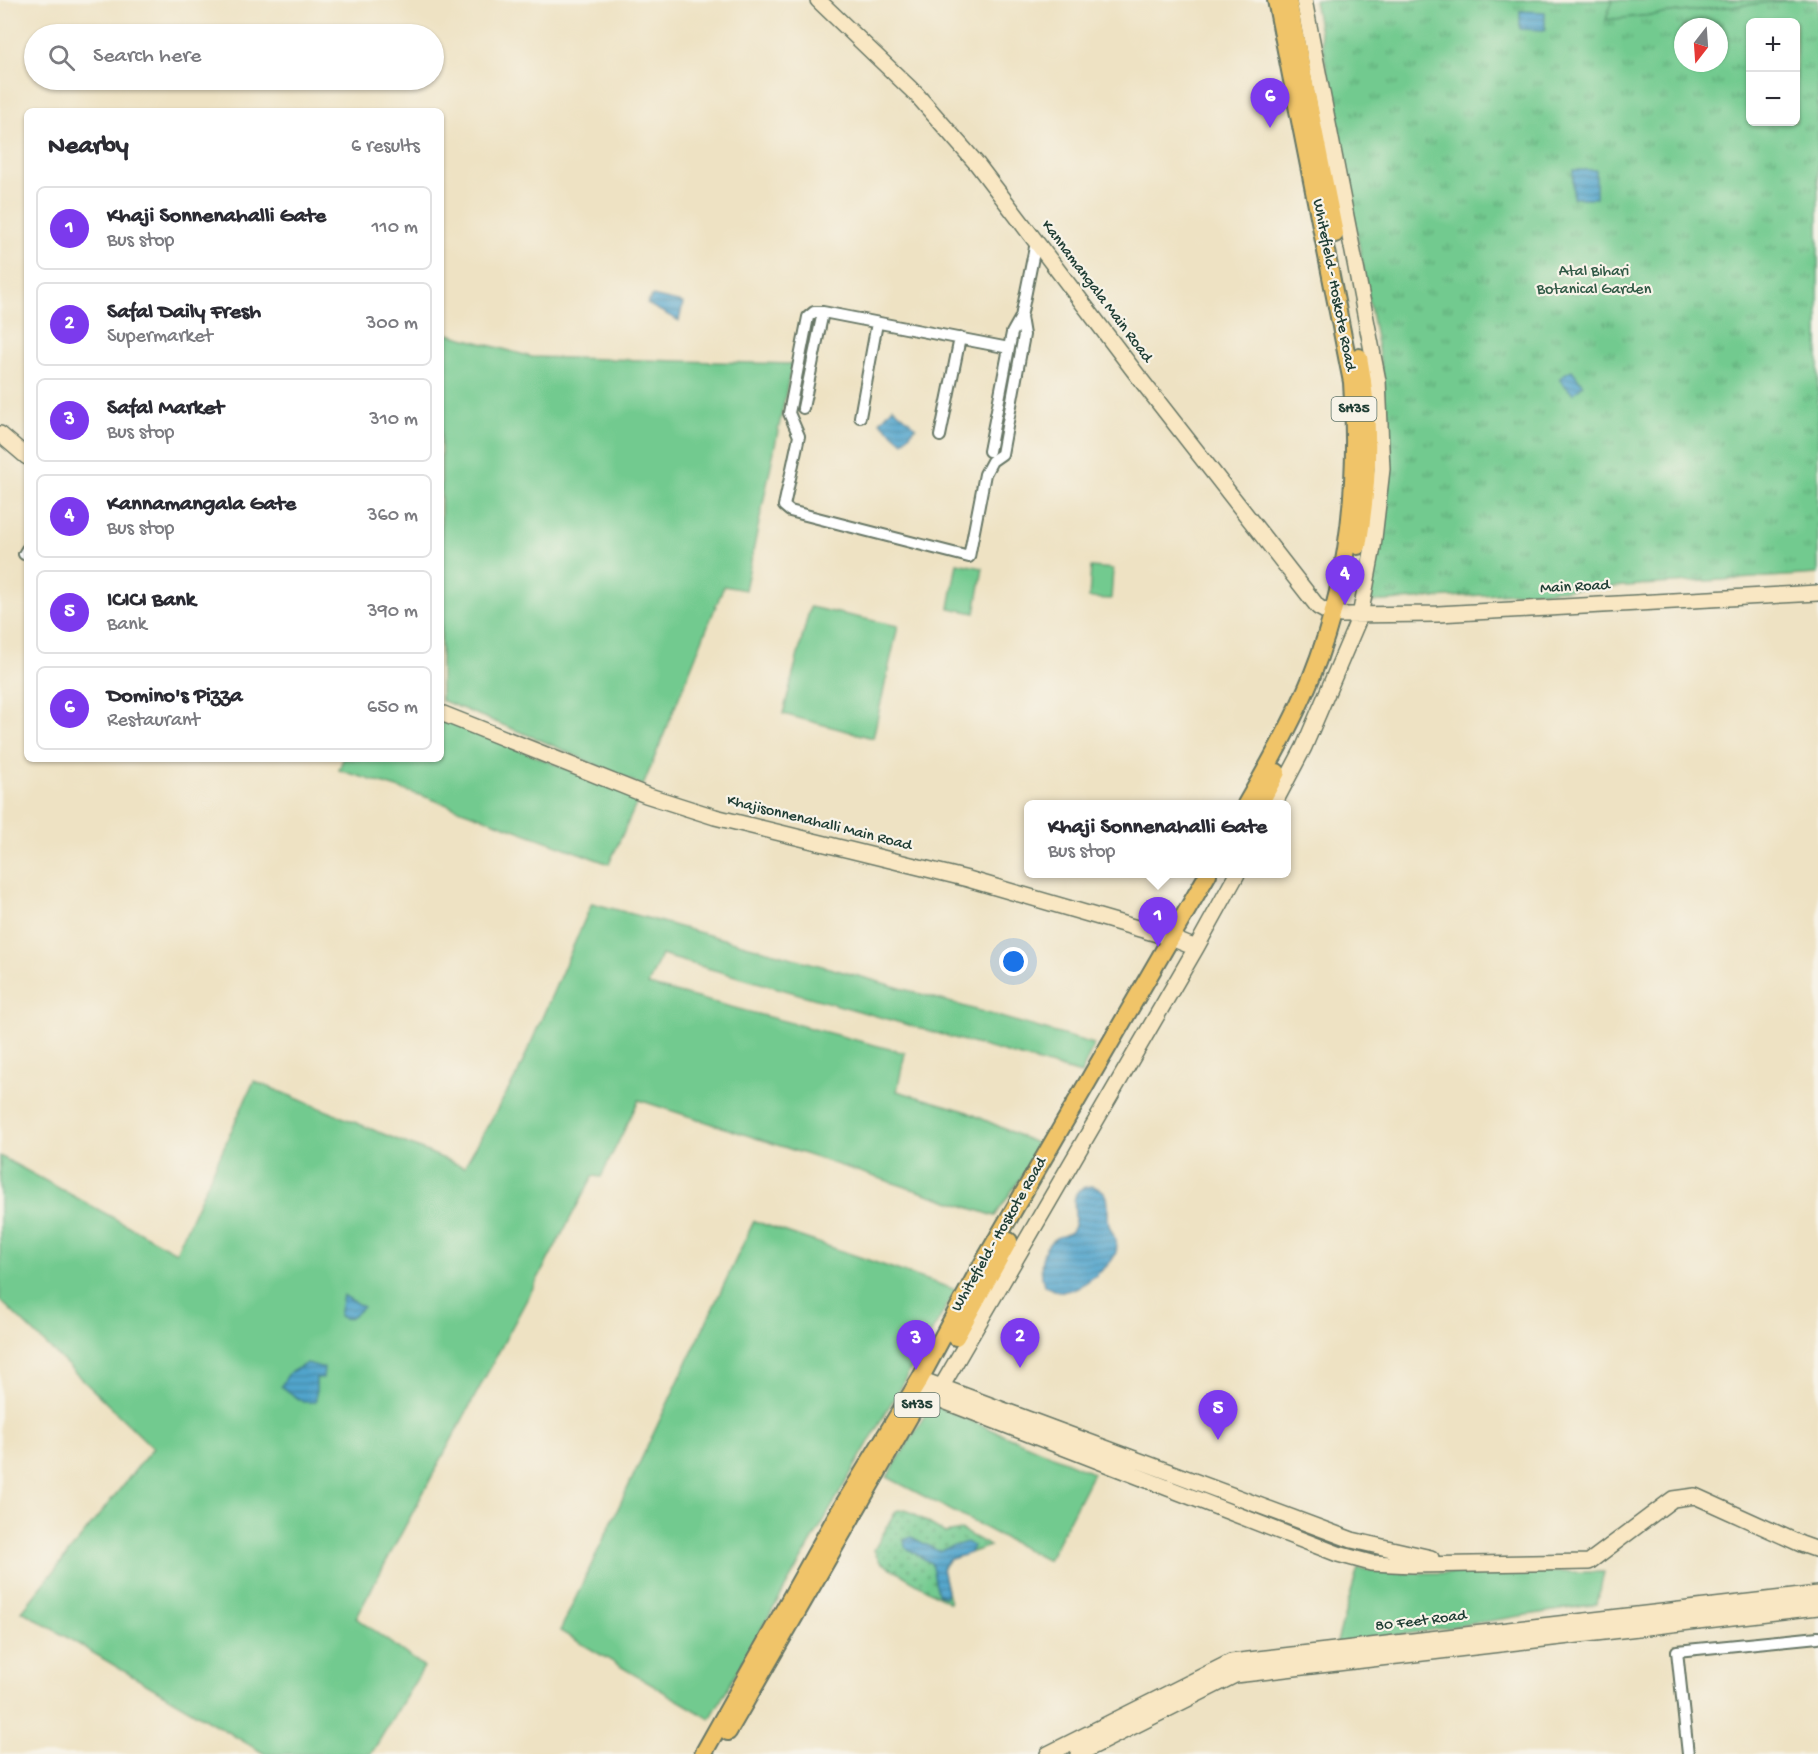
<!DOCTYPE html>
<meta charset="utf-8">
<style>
:root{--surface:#fff;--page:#f2f2f3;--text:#2b2b33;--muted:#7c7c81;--line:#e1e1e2;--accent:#7c3aed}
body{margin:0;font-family:"Gochi Hand",sans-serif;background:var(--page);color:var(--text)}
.controls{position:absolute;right:18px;top:18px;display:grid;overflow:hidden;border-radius:9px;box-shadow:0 2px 4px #0004}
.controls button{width:54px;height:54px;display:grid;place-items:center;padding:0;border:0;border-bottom:2px solid var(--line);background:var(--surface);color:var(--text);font:30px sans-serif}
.compass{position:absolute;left:1674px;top:18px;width:54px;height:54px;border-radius:50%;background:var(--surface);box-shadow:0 2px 4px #0004;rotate:197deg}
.you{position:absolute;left:1014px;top:962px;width:21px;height:21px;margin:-15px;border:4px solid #fff;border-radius:50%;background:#1a73e8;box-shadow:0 0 0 9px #1a73e833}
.badge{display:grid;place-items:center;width:39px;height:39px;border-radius:50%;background:var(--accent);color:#fff;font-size:20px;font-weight:700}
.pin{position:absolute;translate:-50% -50px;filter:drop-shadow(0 2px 3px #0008)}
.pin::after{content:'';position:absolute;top:32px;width:21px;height:18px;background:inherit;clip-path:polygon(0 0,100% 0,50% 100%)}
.popup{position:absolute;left:1024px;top:800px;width:267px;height:78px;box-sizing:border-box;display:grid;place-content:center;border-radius:9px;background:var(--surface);filter:drop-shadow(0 2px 4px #0005);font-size:20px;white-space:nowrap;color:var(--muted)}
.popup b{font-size:22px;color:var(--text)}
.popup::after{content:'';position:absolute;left:50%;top:100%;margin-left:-12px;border:12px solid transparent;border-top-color:var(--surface)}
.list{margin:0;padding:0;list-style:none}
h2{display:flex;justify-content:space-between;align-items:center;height:78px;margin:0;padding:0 24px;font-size:26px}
h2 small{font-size:20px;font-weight:400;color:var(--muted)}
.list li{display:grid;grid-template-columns:39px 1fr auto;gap:18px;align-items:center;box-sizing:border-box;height:84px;margin:0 12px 12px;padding:0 12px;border:2px solid var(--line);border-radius:9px}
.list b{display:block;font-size:22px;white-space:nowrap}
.list p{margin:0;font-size:20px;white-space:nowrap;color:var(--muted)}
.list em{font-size:20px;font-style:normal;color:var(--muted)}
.icon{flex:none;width:33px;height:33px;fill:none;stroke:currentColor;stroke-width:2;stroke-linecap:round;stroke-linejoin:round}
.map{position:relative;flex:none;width:1818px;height:1754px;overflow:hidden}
.search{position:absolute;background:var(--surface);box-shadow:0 2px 4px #0004;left:24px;top:24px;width:420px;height:66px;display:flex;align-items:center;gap:15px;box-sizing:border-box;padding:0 21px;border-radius:33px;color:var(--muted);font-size:22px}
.panel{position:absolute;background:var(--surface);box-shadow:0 2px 4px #0004;left:24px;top:108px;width:420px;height:654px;border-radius:9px}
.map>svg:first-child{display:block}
</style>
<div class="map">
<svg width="1818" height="1754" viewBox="0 0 1818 1754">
<defs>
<pattern id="park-tufts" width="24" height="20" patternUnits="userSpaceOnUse" patternTransform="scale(1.5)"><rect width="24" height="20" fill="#72ca8f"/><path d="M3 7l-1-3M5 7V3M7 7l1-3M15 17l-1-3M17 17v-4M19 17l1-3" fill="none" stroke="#5da576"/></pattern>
<pattern id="garden-dots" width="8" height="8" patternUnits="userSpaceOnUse" patternTransform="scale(1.5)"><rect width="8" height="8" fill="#72ca8f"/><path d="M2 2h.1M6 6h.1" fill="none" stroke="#5da576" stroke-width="1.8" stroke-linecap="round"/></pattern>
<pattern id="water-rules" width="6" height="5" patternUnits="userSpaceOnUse" patternTransform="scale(1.5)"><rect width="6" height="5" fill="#51a4cc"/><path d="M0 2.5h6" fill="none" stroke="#4387a6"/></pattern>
</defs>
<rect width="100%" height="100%" fill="#f7f3e8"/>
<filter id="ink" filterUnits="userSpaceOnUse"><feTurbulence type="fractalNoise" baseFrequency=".0167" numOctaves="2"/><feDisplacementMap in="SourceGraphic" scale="12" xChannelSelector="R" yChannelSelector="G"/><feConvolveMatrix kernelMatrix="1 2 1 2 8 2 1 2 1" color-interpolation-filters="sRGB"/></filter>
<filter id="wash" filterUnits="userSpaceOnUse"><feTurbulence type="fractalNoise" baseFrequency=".008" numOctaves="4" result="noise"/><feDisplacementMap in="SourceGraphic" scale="24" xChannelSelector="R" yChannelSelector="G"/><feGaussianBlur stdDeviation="1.35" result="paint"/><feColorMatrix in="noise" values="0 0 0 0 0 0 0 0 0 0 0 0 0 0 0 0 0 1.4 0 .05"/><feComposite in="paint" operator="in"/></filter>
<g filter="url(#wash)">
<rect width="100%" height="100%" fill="#eee2c3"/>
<path fill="#72ca8f" stroke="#488462" stroke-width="1.5" d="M 1612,0 L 1793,0 L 1606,20 Z
M 441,332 L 532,357 L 792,364 L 745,590 L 724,586 L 643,786 L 545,742 L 441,700 Z
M 957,563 L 983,568 L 975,613 L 949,608 Z
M 1091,567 L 1113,569 L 1111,599 L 1089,598 Z
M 810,607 L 898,626 L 873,738 L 783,714 Z
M 441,718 L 639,798 L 609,864 L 426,797 L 339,770 L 343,759 L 441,759 Z
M 592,903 L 862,977 L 1094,1044 L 1081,1074 L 661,955 L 648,985 L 905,1053 L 897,1091 L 965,1111 L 1042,1146 L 995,1216 L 639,1100 L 601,1177 L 593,1176 L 356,1618 L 424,1667 L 371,1754 L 265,1754 L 22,1611 L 153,1448 L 0,1300 L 0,1156 L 176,1252 L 254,1081 L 464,1167 L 518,1073 Z
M 754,1221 L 956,1290 L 710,1719 L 560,1631 Z
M 932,1404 L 1093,1473 L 1048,1561 L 887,1477 Z
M 1358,1568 L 1388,1573 L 1604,1572 L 1597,1604 L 1336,1645 Z"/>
<path fill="url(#park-tufts)" stroke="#488462" stroke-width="1.5" fill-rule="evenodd" d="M 1314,0 L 1612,0 L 1606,20 L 1793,0 L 1818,0 L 1818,574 L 1369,602 L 1384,382 ZM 1750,22 L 1796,22 L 1796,122 L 1750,122 ZM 1683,27 L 1719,27 L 1719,63 L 1683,63 Z"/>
<path fill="url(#garden-dots)" stroke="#488462" stroke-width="1.5" d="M 905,1509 L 945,1533 L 961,1530 L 990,1546 L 948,1560 L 942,1569 L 950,1603 L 880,1562 L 874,1550 L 896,1511 Z"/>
<path fill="url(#water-rules)" stroke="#387080" stroke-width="1.5" d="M 1520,11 L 1545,12 L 1545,30 L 1520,29 Z
M 1573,170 L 1596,170 L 1596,198 L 1573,198 Z
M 652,296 L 683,303 L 679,321 L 647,304 Z
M 1572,370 L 1583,385 L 1573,394 L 1559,379 L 1566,373 Z
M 893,407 L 916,427 L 903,442 L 880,422 Z
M 1093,1186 C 1099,1188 1106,1191 1107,1197 C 1109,1206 1107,1216 1109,1225 C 1112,1234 1119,1242 1116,1252 C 1112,1266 1081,1289 1066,1291 C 1058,1292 1051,1290 1044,1285 C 1039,1270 1040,1247 1056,1238 C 1062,1235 1068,1236 1072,1230 C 1082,1216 1061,1187 1093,1186 Z
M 343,1295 L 363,1307 C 356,1313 348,1323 339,1316 Z
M 307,1363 L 324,1368 L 323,1378 L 316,1378 L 316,1402 L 303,1402 L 281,1386 L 289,1373 Z
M 911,1537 L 938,1551 L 967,1542 L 973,1546 L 970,1553 L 948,1560 L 942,1568 L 947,1592 L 945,1597 L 938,1594 L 931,1563 L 905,1547 L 904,1540 Z"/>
</g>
<g filter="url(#ink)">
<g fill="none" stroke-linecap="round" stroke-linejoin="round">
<g stroke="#677766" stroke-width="14">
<path id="street" d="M 1009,348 L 823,312 L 814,312 L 808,317 L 789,413 L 799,436 L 784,506 L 790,511 L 969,557 L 985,474 L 992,461 L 1002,454 L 1024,335 L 1021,317
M 803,408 L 823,312
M 860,417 L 877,323
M 940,436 L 960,338
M 989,451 L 1009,348 L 1012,333 L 1021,317 L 1036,242
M 24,554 L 27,549
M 1688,1754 L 1677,1651 L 1818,1637"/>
</g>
<g stroke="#677766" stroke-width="18">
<path id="secondary" d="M 818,0 L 916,94 L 977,164 L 1141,380 L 1318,607 L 1329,613 L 1342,615 L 1438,614 L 1818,593
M 0,434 L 27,457
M 441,713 L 646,795 L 715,817 L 968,879 L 1171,938 L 1196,948
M 1274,804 L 1304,747 L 1360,616 L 1373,547 L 1382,469 L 1378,381 L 1304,0
M 920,1379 L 1352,1540 L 1431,1558
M 913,1389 L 1338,1554 L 1371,1563 L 1413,1565 L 1589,1562 L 1673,1499 L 1695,1496 L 1801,1544 L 1818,1550
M 935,1398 L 1196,948 L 1237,874
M 1048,1754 L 1231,1662 L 1818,1594
M 1078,1754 L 1235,1675 L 1818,1607"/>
</g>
<g stroke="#677766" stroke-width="20">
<path id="primary" d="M 1288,0 L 1335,234
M 1358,546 C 1369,484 1371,419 1359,357
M 1246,804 C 1270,763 1293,722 1311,678 C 1349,584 1359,483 1352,382 L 1276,0
M 1260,804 L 1277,772
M 956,1337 L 1009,1241
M 728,1732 L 911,1414
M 703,1754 L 836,1517 L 920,1379 L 976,1275 L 1208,874"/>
</g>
<use href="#street" stroke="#fff" stroke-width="10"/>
<use href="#secondary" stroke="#f9e7c3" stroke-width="15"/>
<use href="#primary" stroke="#f0c469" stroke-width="16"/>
</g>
</g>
<g text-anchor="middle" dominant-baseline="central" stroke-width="4.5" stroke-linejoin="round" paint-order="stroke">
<g fill="#f7f3e8" stroke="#60746a" stroke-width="1.5">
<rect x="1331.5" y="397" width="45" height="24" rx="4.5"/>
<rect x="894.5" y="1393" width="45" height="24" rx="4.5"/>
</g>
<g font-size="15" font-weight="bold" fill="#1f3d34">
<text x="1354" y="409">SH35</text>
<text x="917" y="1405">SH35</text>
</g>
<g font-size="16" fill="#305946" stroke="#f7f3e8">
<text x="1594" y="272">Atal Bihari<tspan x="1594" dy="18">Botanical Garden</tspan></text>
</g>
<g font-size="16" fill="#1f3d34" stroke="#f7f3e8">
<text transform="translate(1333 285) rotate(79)">Whitefield - Hoskote Road</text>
<text transform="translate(1096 292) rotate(53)">Kannamangala Main Road</text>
<text transform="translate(1575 588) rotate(-3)">Main Road</text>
<text transform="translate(819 824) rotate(14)">Khajisonnenahalli Main Road</text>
<text transform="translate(1000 1235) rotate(-60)">Whitefield - Hoskote Road</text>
<text transform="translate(1421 1622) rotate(-7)">80 Feet Road</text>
</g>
</g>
</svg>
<div class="controls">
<button>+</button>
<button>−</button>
</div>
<svg class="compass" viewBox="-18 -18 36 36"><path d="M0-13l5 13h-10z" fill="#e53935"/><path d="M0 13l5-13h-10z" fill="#7c7c81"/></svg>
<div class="you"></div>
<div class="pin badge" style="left:1158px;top:947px">1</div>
<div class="popup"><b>Khaji Sonnenahalli Gate</b>Bus stop</div>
<div class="pin badge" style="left:1020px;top:1368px">2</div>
<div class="pin badge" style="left:916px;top:1370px">3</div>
<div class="pin badge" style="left:1345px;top:605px">4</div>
<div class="pin badge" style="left:1218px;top:1440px">5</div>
<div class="pin badge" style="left:1270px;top:128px">6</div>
<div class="search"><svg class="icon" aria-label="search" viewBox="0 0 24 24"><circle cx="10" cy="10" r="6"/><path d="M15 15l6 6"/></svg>Search here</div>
<section class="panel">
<h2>Nearby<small>6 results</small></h2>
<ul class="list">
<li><span class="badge">1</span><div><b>Khaji Sonnenahalli Gate</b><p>Bus stop</p></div><em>110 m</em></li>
<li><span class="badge">2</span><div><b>Safal Daily Fresh</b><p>Supermarket</p></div><em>300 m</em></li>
<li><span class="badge">3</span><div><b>Safal Market</b><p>Bus stop</p></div><em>310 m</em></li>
<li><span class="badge">4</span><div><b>Kannamangala Gate</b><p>Bus stop</p></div><em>360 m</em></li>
<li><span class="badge">5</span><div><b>ICICI Bank</b><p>Bank</p></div><em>390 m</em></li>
<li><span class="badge">6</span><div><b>Domino's Pizza</b><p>Restaurant</p></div><em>650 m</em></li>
</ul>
</section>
</div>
